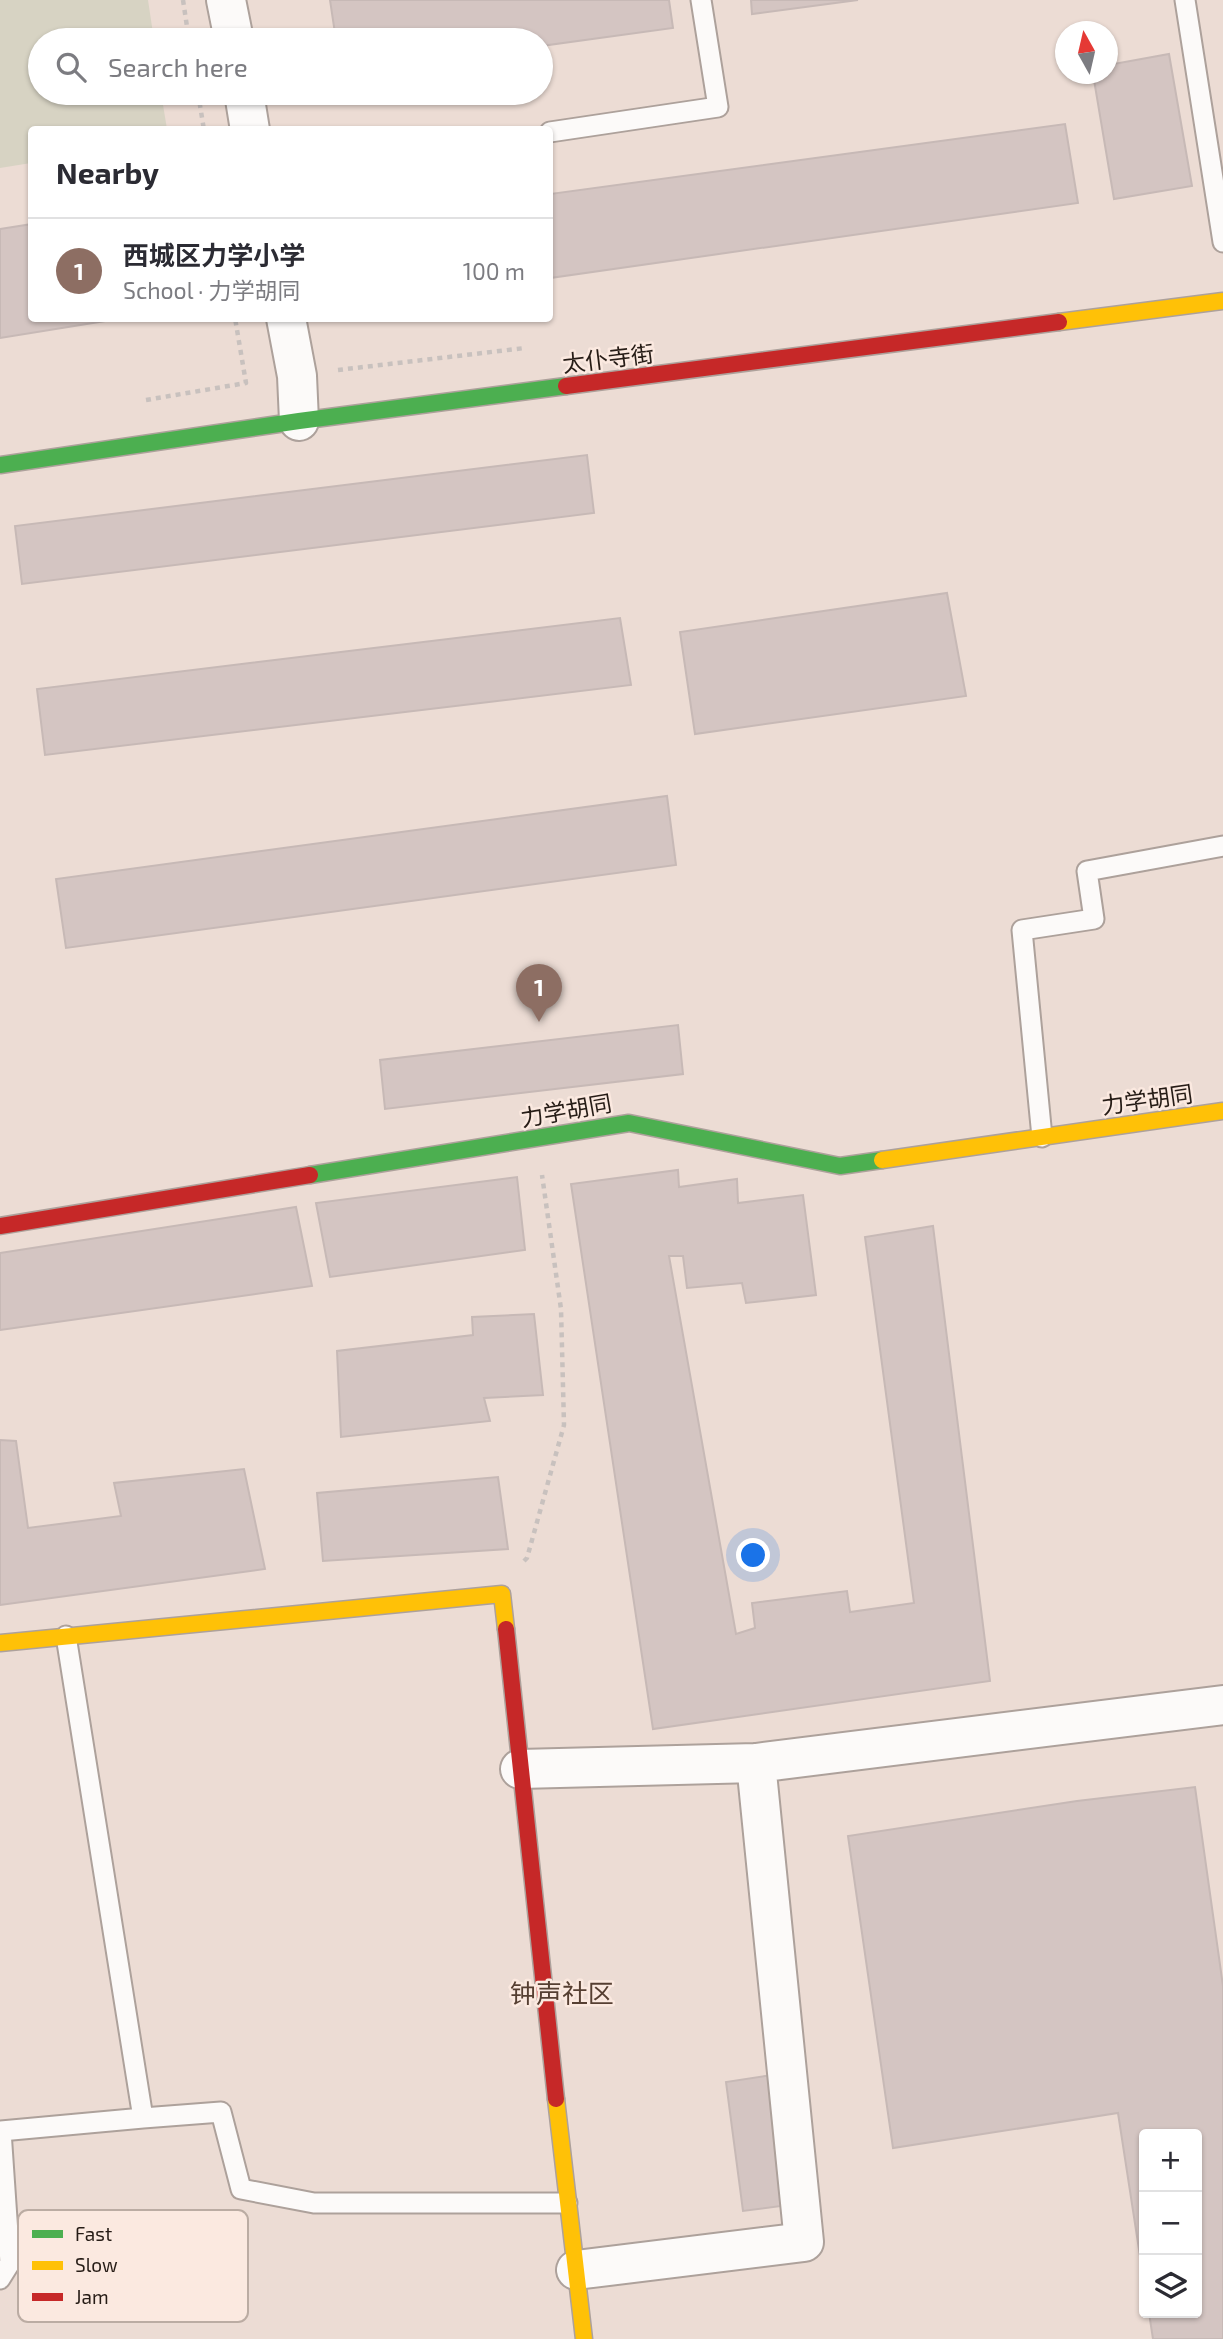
<!DOCTYPE html>
<meta charset="utf-8">
<style>
:root{--surface:#fff;--page:#f7f7f7;--text:#2b2b33;--muted:#7c7c81;--line:#e1e1e2;--accent:#6b5f58}
body{margin:0;font-family:"Exo 2","Noto Sans SC",sans-serif;background:var(--page);color:var(--text)}
.controls{position:absolute;right:21px;bottom:21px;display:grid;overflow:hidden;border-radius:7px;box-shadow:0 2px 5px #0004}
.controls button{width:63px;height:63px;display:grid;place-items:center;padding:0;border:0;border-bottom:2px solid var(--line);background:var(--surface);color:var(--text);font:35px sans-serif}
.compass{position:absolute;left:1055px;top:21px;width:63px;height:63px;border-radius:50%;background:var(--surface);box-shadow:0 2px 5px #0004;rotate:352deg}
.you{position:absolute;left:754px;top:1556px;width:24px;height:24px;margin:-18px;border:5px solid #fff;border-radius:50%;background:#1a73e8;box-shadow:0 0 0 10px #1a73e833}
.badge{display:grid;place-items:center;width:46px;height:46px;border-radius:50%;background:var(--accent);color:#fff;font-size:23px;font-weight:700}
.pin{position:absolute;translate:-50% -58px;filter:drop-shadow(0 2px 4px #0008)}
.pin::after{content:'';position:absolute;top:37px;width:24px;height:21px;background:inherit;clip-path:polygon(0 0,100% 0,50% 100%)}
.list{margin:0;padding:0;list-style:none}
h2{display:flex;justify-content:space-between;align-items:center;height:91px;margin:0;padding:0 28px;font-size:30px}
h2 small{font-size:23px;font-weight:400;color:var(--muted)}
.list li{display:grid;grid-template-columns:46px 1fr auto;gap:21px;align-items:center;box-sizing:border-box;height:105px;padding:0 28px;border-top:2px solid var(--line)}
.list b{display:block;font-size:26px;white-space:nowrap}
.list p{margin:0;font-size:23px;white-space:nowrap;color:var(--muted)}
.list em{font-size:23px;font-style:normal;color:var(--muted)}
.icon{flex:none;width:38px;height:38px;fill:none;stroke:currentColor;stroke-width:2;stroke-linecap:round;stroke-linejoin:round}
.map{position:relative;flex:none;width:1223px;height:2339px;overflow:hidden}
.search{position:absolute;background:var(--surface);box-shadow:0 2px 5px #0004;left:28px;top:28px;width:525px;height:77px;display:flex;align-items:center;gap:18px;box-sizing:border-box;padding:0 24px;border-radius:38px;color:var(--muted);font-size:26px}
.panel{position:absolute;background:var(--surface);box-shadow:0 2px 5px #0004;left:28px;top:126px;width:525px;height:196px;border-radius:7px}
.map>svg:first-child{display:block}
</style>
<div class="map">
<svg width="1223" height="2339" viewBox="0 0 1223 2339">
<rect width="100%" height="100%" fill="#ecdcd4"/>
<path fill="#d7d3c3" d="M 0,0 L 148,0 L 154,40 L 40,40 L 40,93 L 161,93 L 167,129 L 32,130 L 31,163 L 0,168 Z"/>
<path fill="#d4c5c2" stroke="#c7b9b6" stroke-width="2" d="M 330,0 L 669,0 L 673,28 L 541,46 L 541,40 L 336,40 Z
M 751,0 L 858,0 L 752,14 Z
M 1169,54 L 1192,186 L 1114,199 L 1093,74 L 1108,74 L 1108,65 Z
M 1065,124 L 1078,203 L 550,278 L 550,194 Z
M 32,224 L 32,318 L 124,318 L 0,338 L 0,229 Z
M 587,455 L 594,513 L 22,584 L 15,526 Z
M 947,593 L 966,696 L 695,734 L 680,632 Z
M 620,618 L 631,685 L 45,755 L 37,689 Z
M 667,796 L 676,865 L 66,948 L 56,879 Z
M 678,1025 L 683,1074 L 385,1109 L 380,1060 Z
M 678,1170 L 679,1187 L 737,1179 L 738,1203 L 803,1195 L 816,1295 L 746,1303 L 742,1283 L 687,1288 L 683,1256 L 669,1256 L 736,1634 L 755,1628 L 752,1603 L 847,1591 L 850,1612 L 914,1603 L 865,1237 L 933,1226 L 990,1681 L 653,1729 L 571,1184 Z
M 517,1177 L 525,1250 L 330,1277 L 316,1203 Z
M 296,1207 L 312,1286 L 0,1330 L 0,1253 Z
M 534,1314 L 543,1395 L 484,1398 L 490,1421 L 341,1437 L 337,1351 L 473,1335 L 472,1317 Z
M 0,1440 L 16,1441 L 28,1528 L 121,1516 L 114,1483 L 244,1469 L 265,1569 L 0,1605 Z
M 498,1477 L 508,1549 L 323,1561 L 317,1493 Z
M 1195,1787 L 1223,1986 L 1223,2339 L 1153,2339 L 1149,2313 L 1197,2313 L 1197,2134 L 1144,2134 L 1144,2282 L 1118,2113 L 893,2148 L 848,1836 L 1077,1801 Z
M 772,2075 L 789,2205 L 743,2211 L 726,2082 Z"/>
<g fill="none" stroke-linecap="round" stroke-linejoin="round">
<g stroke="#ada19b" stroke-width="23">
<path id="lane" d="M 1185,0 L 1223,242
M 550,132 L 718,107 L 701,0
M 1042,1137 L 1022,930 L 1094,919 L 1087,871 L 1223,846
M 66,1636 L 143,2118 L 221,2112 L 241,2189 L 314,2203 L 567,2203
M 0,2279 L 10,2263 L 1,2131 L 143,2118"/>
</g>
<g stroke="#ada19b" stroke-width="42">
<path id="street" d="M 226,0 L 234,40
M 244,93 L 250,130
M 286,318 L 297,376 L 299,421
M 520,1769 L 756,1763 L 1223,1705
M 576,2270 L 804,2242 L 756,1763"/>
</g>
<g stroke="#ada19b" stroke-width="19">
<path id="fast" d="M 0,465 L 299,421 L 566,386
M 310,1175 L 629,1123 L 840,1166 L 882,1160"/>
</g>
<g stroke="#ada19b" stroke-width="19">
<path id="slow" d="M 1059,322 L 1223,301
M 882,1160 L 1223,1111
M 0,1643 L 502,1594 L 506,1629
M 556,2099 L 584,2339"/>
</g>
<g stroke="#ada19b" stroke-width="19">
<path id="jam" d="M 566,386 L 1059,322
M 0,1226 L 310,1175
M 506,1629 L 556,2099"/>
</g>
<path stroke="#c8c1be" stroke-width="4.5" stroke-dasharray="5 5" stroke-linecap="butt" d="M 183,0 L 189,40
M 198,93 L 204,130
M 338,370 L 525,348
M 146,400 L 246,383 L 235,318
M 524,1561 L 527,1558 L 564,1425 L 561,1309 L 542,1175"/>
<use href="#lane" stroke="#fcfaf9" stroke-width="19"/>
<use href="#street" stroke="#fcfaf9" stroke-width="38"/>
<use href="#fast" stroke="#4caf50" stroke-width="16"/>
<use href="#slow" stroke="#ffc107" stroke-width="16"/>
<use href="#jam" stroke="#c62828" stroke-width="16"/>
</g>
<g text-anchor="middle" dominant-baseline="central" stroke-width="5" stroke-linejoin="round" paint-order="stroke">
<g font-size="23" fill="#261c16" stroke="#fbe9e0">
<text transform="translate(608 358) rotate(-7)">太仆寺街</text>
<text transform="translate(1147 1099) rotate(-8)">力学胡同</text>
<text transform="translate(566 1110) rotate(-10)">力学胡同</text>
</g>
<g font-size="26" fill="#563f32" stroke="#fbe9e0">
<text x="562" y="1992">钟声社区</text>
</g>
</g>
<rect x="18" y="2210" width="230" height="112" rx="10" fill="#fbe9e0" stroke="#bbaca3" stroke-width="2"/>
<rect x="32" y="2230" width="31" height="8" fill="#4caf50"/>
<rect x="32" y="2261" width="31" height="9" fill="#ffc107"/>
<rect x="32" y="2293" width="31" height="8" fill="#c62828"/>
<g font-size="19" fill="#261c16">
<text x="75" y="2241">Fast</text>
<text x="75" y="2272">Slow</text>
<text x="75" y="2304">Jam</text>
</g>
</svg>
<div class="controls">
<button>+</button>
<button>−</button>
<button><svg class="icon" aria-label="layers" viewBox="0 0 24 24"><path d="M12 4l9 5-9 5-9-5zM3 14l9 5 9-5"/></svg></button>
</div>
<svg class="compass" viewBox="-18 -18 36 36"><path d="M0-13l5 13h-10z" fill="#e53935"/><path d="M0 13l5-13h-10z" fill="#7c7c81"/></svg>
<div class="you"></div>
<div class="pin badge" style="left:539px;top:1022px;background:#8d6e63">1</div>
<div class="search"><svg class="icon" aria-label="search" viewBox="0 0 24 24"><circle cx="10" cy="10" r="6"/><path d="M15 15l6 6"/></svg>Search here</div>
<section class="panel">
<h2>Nearby<small></small></h2>
<ul class="list">
<li><span class="badge" style="background:#8d6e63">1</span><div><b>西城区力学小学</b><p>School · 力学胡同</p></div><em>100 m</em></li>
</ul>
</section>
</div>
